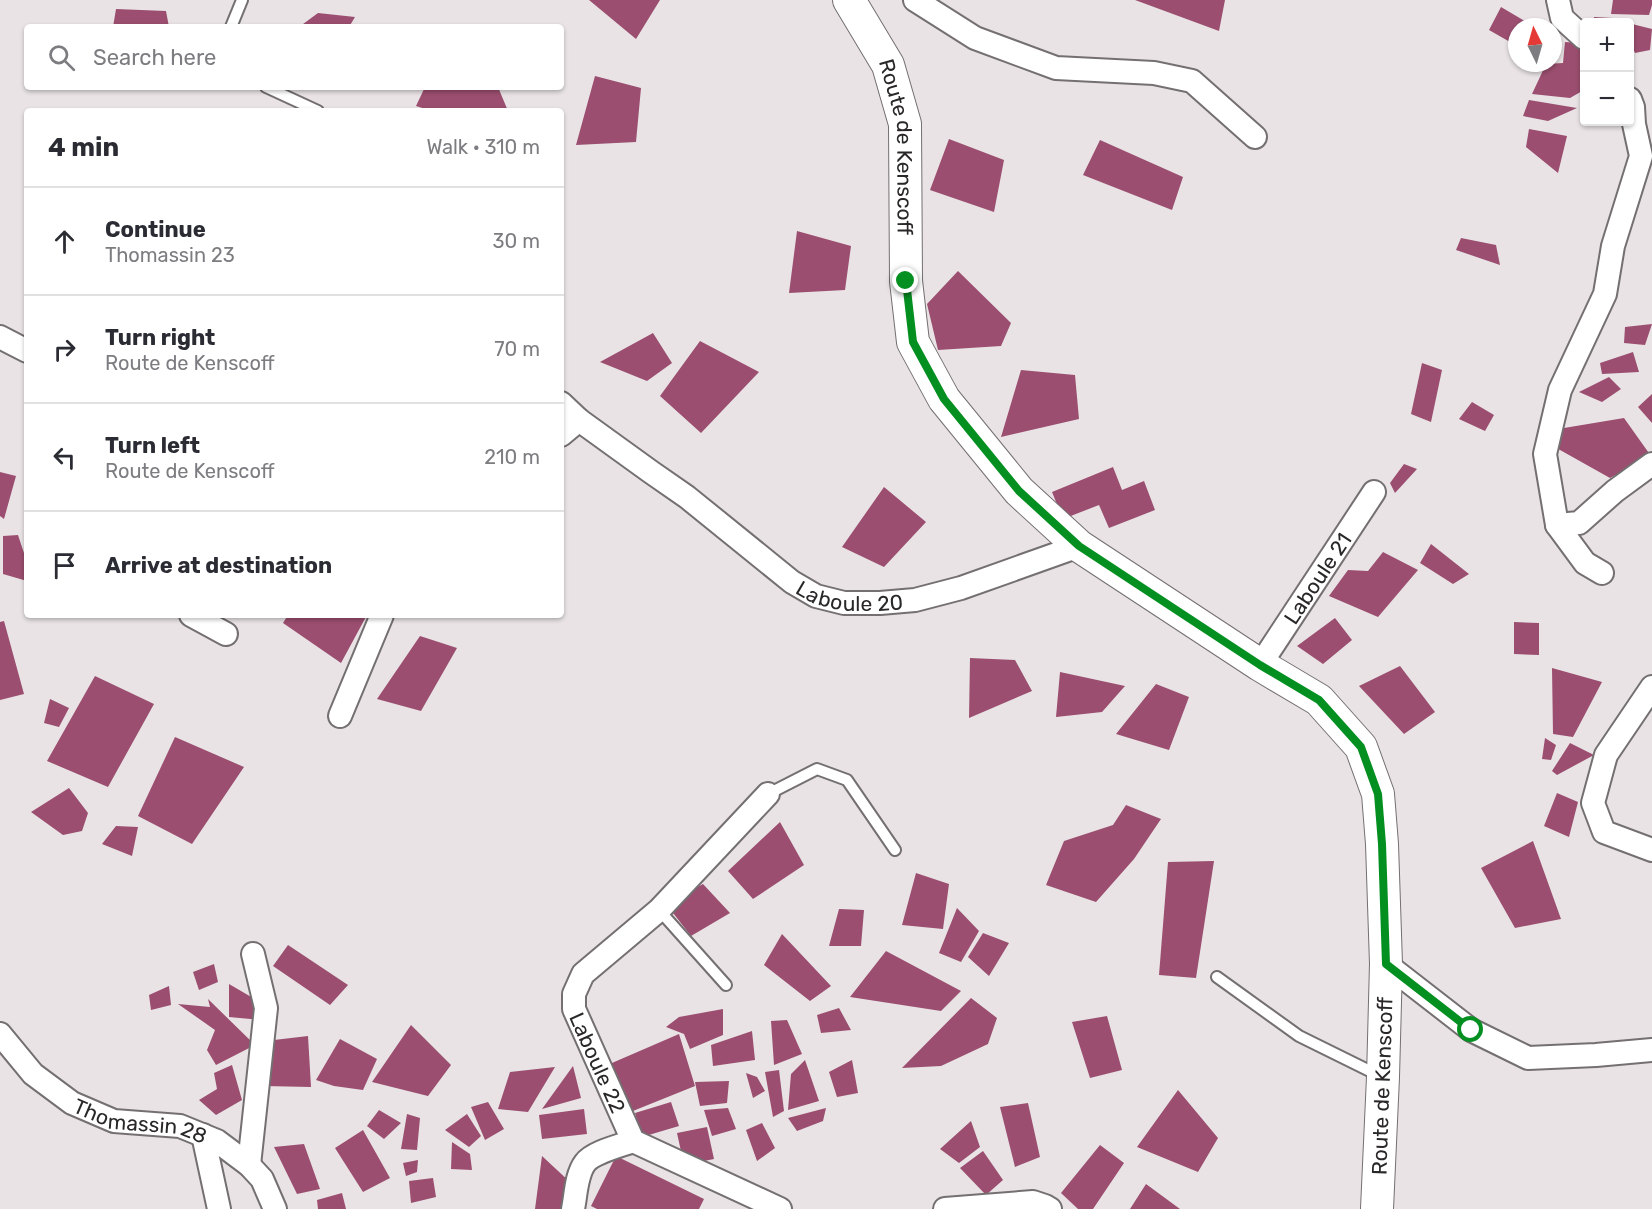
<!DOCTYPE html>
<meta charset="utf-8">
<style>
:root{--surface:#fff;--page:#f7f7f7;--text:#2b2b33;--muted:#7c7c81;--line:#e1e1e2}
body{margin:0;font-family:Rubik,sans-serif;background:var(--page);color:var(--text)}
.controls{position:absolute;right:18px;top:18px;display:grid;overflow:hidden;border-radius:6px;box-shadow:0 2px 4px #0004}
.controls button{width:54px;height:54px;display:grid;place-items:center;padding:0;border:0;border-bottom:2px solid var(--line);background:var(--surface);color:var(--text);font:30px sans-serif}
.compass{position:absolute;left:1508px;top:18px;width:54px;height:54px;border-radius:50%;background:var(--surface);box-shadow:0 2px 4px #0004;rotate:355deg}
.stop{position:absolute;width:18px;height:18px;margin:-14px;border:4px solid #048f21;border-radius:50%;background:#fff}
.stop.end{background:#048f21;border-color:#fff;box-shadow:0 2px 6px #0008}
.list{margin:0;padding:0;list-style:none}
h2{display:flex;justify-content:space-between;align-items:center;height:78px;margin:0;padding:0 24px;font-size:26px}
h2 small{font-size:20px;font-weight:400;color:var(--muted)}
.list li{display:grid;grid-template-columns:39px 1fr auto;gap:18px;align-items:center;box-sizing:border-box;height:108px;padding:0 24px;border-top:2px solid var(--line)}
.list b{display:block;font-size:22px;white-space:nowrap}
.list p{margin:0;font-size:20px;white-space:nowrap;color:var(--muted)}
.list em{font-size:20px;font-style:normal;color:var(--muted)}
.icon{flex:none;width:33px;height:33px;fill:none;stroke:currentColor;stroke-width:2;stroke-linecap:round;stroke-linejoin:round}
.map{position:relative;flex:none;width:1652px;height:1209px;overflow:hidden}
.search{position:absolute;background:var(--surface);box-shadow:0 2px 4px #0004;left:24px;top:24px;width:540px;height:66px;display:flex;align-items:center;gap:15px;box-sizing:border-box;padding:0 21px;border-radius:6px;color:var(--muted);font-size:22px}
.panel{position:absolute;background:var(--surface);box-shadow:0 2px 4px #0004;left:24px;top:108px;width:540px;height:510px;border-radius:6px}
.map>svg:first-child{display:block}
</style>
<div class="map">
<svg width="1652" height="1209" viewBox="0 0 1652 1209">
<rect width="100%" height="100%" fill="#e9e3e5"/>
<path fill="#9b4e6f" d="M 589,0 L 660,0 L 636,39 Z
M 1135,0 L 1225,0 L 1219,31 Z
M 1613,0 L 1652,0 L 1652,5 L 1649,15 L 1611,14 Z
M 1501,7 L 1535,27 L 1517,27 L 1517,46 L 1489,30 Z
M 116,9 L 166,11 L 169,27 L 113,27 Z
M 318,13 L 355,17 L 349,27 L 299,27 Z
M 1594,17 L 1613,18 L 1617,22 L 1593,22 Z
M 1632,24 L 1652,29 L 1650,50 L 1635,53 L 1630,42 L 1630,32 Z
M 1565,42 L 1579,43 L 1584,49 L 1584,90 L 1570,98 L 1532,94 L 1546,64 L 1563,63 Z
M 595,76 L 641,88 L 636,142 L 576,145 Z
M 425,87 L 498,87 L 508,111 L 432,111 L 416,106 Z
M 1529,100 L 1577,108 L 1548,121 L 1523,116 Z
M 1529,129 L 1567,136 L 1558,173 L 1526,147 Z
M 949,139 L 1004,160 L 994,212 L 930,190 Z
M 1100,140 L 1183,177 L 1172,210 L 1083,175 Z
M 797,231 L 851,246 L 845,290 L 789,293 Z
M 1461,238 L 1496,245 L 1500,265 L 1456,250 Z
M 958,271 L 1011,323 L 1001,346 L 938,350 L 927,304 Z
M 1652,324 L 1645,345 L 1624,343 L 1625,327 Z
M 653,333 L 672,363 L 647,381 L 600,362 Z
M 700,341 L 759,372 L 701,433 L 660,396 Z
M 1633,352 L 1639,372 L 1602,374 L 1600,363 Z
M 1422,363 L 1442,370 L 1431,422 L 1411,414 Z
M 1021,370 L 1075,375 L 1079,419 L 1001,437 Z
M 1609,377 L 1621,389 L 1602,402 L 1579,392 Z
M 1652,394 L 1652,423 L 1638,407 Z
M 1472,402 L 1494,415 L 1485,431 L 1459,419 Z
M 1624,418 L 1651,456 L 1610,478 L 1544,441 L 1564,428 Z
M 1404,464 L 1417,469 L 1395,493 L 1390,483 Z
M 1113,467 L 1122,490 L 1144,481 L 1155,510 L 1109,528 L 1099,505 L 1063,519 L 1052,492 Z
M 0,472 L 16,476 L 4,519 L 0,516 Z
M 884,487 L 926,522 L 884,567 L 842,547 Z
M 18,535 L 27,562 L 27,581 L 3,574 L 3,536 Z
M 1431,544 L 1469,574 L 1453,584 L 1420,563 Z
M 1383,552 L 1418,570 L 1378,617 L 1329,596 L 1348,570 L 1368,571 Z
M 288,615 L 367,615 L 341,663 L 283,623 Z
M 1335,618 L 1352,640 L 1323,664 L 1297,646 Z
M 4,621 L 24,694 L 0,700 L 0,622 Z
M 1514,622 L 1539,623 L 1539,655 L 1514,654 Z
M 420,636 L 457,648 L 421,711 L 377,699 Z
M 970,658 L 1015,660 L 1032,691 L 969,718 Z
M 1400,666 L 1435,712 L 1404,734 L 1359,686 Z
M 1552,668 L 1602,682 L 1573,737 L 1553,734 Z
M 1060,672 L 1125,686 L 1102,712 L 1056,717 Z
M 95,676 L 154,704 L 108,787 L 47,761 Z
M 1156,684 L 1189,697 L 1169,750 L 1116,734 Z
M 50,699 L 69,708 L 59,727 L 44,723 Z
M 175,737 L 244,767 L 192,844 L 138,816 Z
M 1545,738 L 1556,745 L 1551,760 L 1542,759 Z
M 1570,743 L 1594,755 L 1557,775 L 1552,771 Z
M 69,788 L 88,813 L 82,831 L 63,835 L 31,812 Z
M 1557,793 L 1578,802 L 1569,837 L 1544,826 Z
M 1126,805 L 1161,819 L 1134,859 L 1096,902 L 1046,885 L 1064,841 L 1113,825 Z
M 780,822 L 804,865 L 753,899 L 728,871 Z
M 116,826 L 138,827 L 132,856 L 102,844 Z
M 1533,841 L 1561,919 L 1515,928 L 1481,868 Z
M 1214,861 L 1196,978 L 1159,975 L 1168,862 Z
M 916,873 L 949,884 L 943,929 L 902,925 Z
M 703,884 L 730,913 L 691,936 L 666,904 Z
M 957,908 L 979,931 L 961,962 L 939,953 Z
M 839,909 L 864,910 L 861,946 L 829,946 Z
M 983,933 L 1009,943 L 989,976 L 968,957 Z
M 782,934 L 831,986 L 810,1001 L 764,965 Z
M 288,945 L 348,985 L 330,1005 L 273,966 Z
M 886,951 L 961,991 L 941,1011 L 850,997 Z
M 214,964 L 218,982 L 199,990 L 193,972 Z
M 229,984 L 253,998 L 272,1021 L 229,1017 Z
M 169,986 L 171,1005 L 151,1010 L 149,995 Z
M 971,998 L 997,1018 L 988,1044 L 941,1066 L 902,1068 Z
M 208,999 L 255,1045 L 216,1065 L 207,1050 L 215,1030 L 178,1004 L 210,1007 Z
M 839,1008 L 851,1030 L 821,1033 L 817,1015 Z
M 723,1009 L 723,1035 L 690,1049 L 684,1034 L 666,1027 L 679,1017 Z
M 1107,1016 L 1122,1070 L 1090,1078 L 1072,1022 Z
M 787,1020 L 802,1054 L 774,1065 L 771,1021 Z
M 411,1025 L 451,1065 L 428,1096 L 372,1082 Z
M 752,1031 L 755,1060 L 713,1066 L 711,1045 Z
M 679,1034 L 695,1086 L 623,1115 L 605,1066 Z
M 308,1036 L 311,1087 L 264,1086 L 274,1040 Z
M 340,1039 L 377,1059 L 363,1090 L 334,1086 L 316,1080 Z
M 805,1060 L 819,1101 L 788,1110 L 791,1074 Z
M 852,1060 L 858,1093 L 837,1097 L 829,1072 Z
M 232,1065 L 242,1100 L 216,1115 L 199,1100 L 217,1089 L 214,1073 Z
M 573,1066 L 581,1098 L 542,1109 Z
M 555,1067 L 528,1112 L 498,1109 L 510,1072 Z
M 779,1070 L 784,1111 L 773,1117 L 765,1072 Z
M 746,1073 L 757,1077 L 765,1091 L 753,1098 Z
M 729,1081 L 727,1103 L 700,1106 L 695,1082 Z
M 1178,1090 L 1218,1138 L 1198,1172 L 1137,1147 Z
M 488,1102 L 504,1129 L 485,1140 L 471,1107 Z
M 671,1102 L 679,1126 L 642,1137 L 635,1113 Z
M 1028,1103 L 1040,1157 L 1015,1167 L 1000,1107 Z
M 728,1108 L 736,1129 L 712,1136 L 704,1110 Z
M 826,1108 L 823,1121 L 797,1131 L 788,1118 Z
M 584,1109 L 587,1134 L 542,1139 L 539,1115 Z
M 379,1110 L 401,1123 L 384,1139 L 367,1126 Z
M 407,1114 L 420,1118 L 417,1150 L 401,1149 Z
M 467,1114 L 481,1136 L 469,1147 L 445,1130 Z
M 971,1121 L 980,1147 L 959,1163 L 940,1149 Z
M 762,1123 L 775,1148 L 757,1161 L 746,1130 Z
M 707,1127 L 714,1159 L 684,1165 L 677,1133 Z
M 363,1130 L 390,1178 L 363,1192 L 335,1148 Z
M 452,1142 L 470,1154 L 472,1170 L 451,1169 Z
M 304,1144 L 320,1189 L 297,1194 L 274,1147 Z
M 1100,1145 L 1124,1163 L 1093,1209 L 1078,1209 L 1061,1193 Z
M 983,1151 L 1003,1180 L 986,1195 L 960,1168 Z
M 542,1156 L 571,1183 L 569,1209 L 535,1209 Z
M 616,1156 L 704,1199 L 699,1209 L 597,1209 L 591,1206 Z
M 418,1160 L 417,1172 L 406,1176 L 403,1163 Z
M 433,1178 L 436,1197 L 411,1203 L 409,1181 Z
M 1146,1184 L 1180,1209 L 1130,1209 Z
M 342,1193 L 346,1209 L 318,1209 L 317,1200 Z"/>
<g fill="none" stroke-linecap="round" stroke-linejoin="round">
<g stroke="#746f71" stroke-width="14">
<path id="lane" d="M 231,27 L 242,0
M 266,87 L 318,111
M 768,794 L 817,769 L 847,780 L 895,850
M 659,910 L 726,985
M 1217,977 L 1299,1036 L 1380,1076"/>
</g>
<g stroke="#746f71" stroke-width="26">
<g id="street">
<path d="M 915,0 L 975,38 L 1056,68 L 1154,73 L 1192,81 L 1255,137"/>
<path d="M 1558,0 L 1562,18 L 1584,38"/>
<path d="M 0,337 L 27,351"/>
<path id="s1" d="M 561,403 L 579,420 L 651,472 L 687,497 L 792,582 L 816,596 L 844,603 L 880,603 L 915,600 L 961,588 L 1079,546"/>
<path d="M 561,435 L 579,420"/>
<path d="M 1557,525 L 1579,523 L 1615,491 L 1652,464"/>
<path d="M 1602,573 L 1585,563 L 1557,525 L 1545,454 L 1560,390 L 1605,294 L 1613,246 L 1641,156 L 1634,124 L 1633,107 L 1630,99"/>
<path d="M 191,615 L 226,634"/>
<path id="s2" d="M 1260,665 L 1374,492"/>
<path d="M 1652,687 L 1606,755 L 1593,803 L 1604,832 L 1652,850"/>
<path d="M 340,716 L 382,615"/>
<path id="s3" d="M 768,794 L 659,910 L 583,974 L 574,994 L 574,1009 L 633,1141 L 780,1209"/>
<path d="M 1386,964 L 1471,1030 L 1528,1058 L 1596,1055 L 1652,1050"/>
<path id="s4" d="M 0,1034 L 33,1074 L 72,1103 L 114,1121 L 180,1126 L 217,1141 L 249,1165 L 262,1179 L 275,1209"/>
<path d="M 203,1135 L 219,1209"/>
<path d="M 249,1165 L 266,1008 L 253,954"/>
<path d="M 573,1209 C 576,1195 576,1175 585,1163 C 593,1152 620,1146 633,1141"/>
<path d="M 945,1209 L 1033,1202 L 1045,1206 L 1050,1209"/>
</g>
</g>
<g stroke="#746f71" stroke-width="34">
<g id="secondary">
<path id="s5" d="M 849,0 L 888,65 L 905,124 L 906,281 L 913,342 L 944,399 L 1019,491 L 1079,546 L 1260,665 L 1319,700 L 1361,747 L 1378,794 L 1382,844 L 1386,964 L 1383,1077 L 1377,1209"/>
</g>
</g>
<use href="#lane" stroke="#fff" stroke-width="10"/>
<use href="#street" stroke="#fff" stroke-width="22"/>
<use href="#secondary" stroke="#fff" stroke-width="32"/>
</g>
<g fill="none" stroke-linecap="round" stroke-linejoin="round">
<path stroke="#048f21" stroke-width="8" d="M 906,281 L 913,342 L 944,399 L 1019,491 L 1079,546 L 1260,665 L 1319,700 L 1361,747 L 1378,794 L 1382,844 L 1386,964 L 1471,1030"/>
</g>
<g text-anchor="middle" dominant-baseline="central" stroke-width="6" stroke-linejoin="round" paint-order="stroke">
<g font-size="21" fill="#292728" stroke="#fff">
<text stroke="none"><textPath href="#s5" startOffset="159">Route de Kenscoff</textPath></text>
<text stroke="none"><textPath href="#s2" startOffset="104">Laboule 21</textPath></text>
<text stroke="none"><textPath href="#s1" startOffset="354">Laboule 20</textPath></text>
<text stroke="none"><textPath href="#s3" startOffset="354">Laboule 22</textPath></text>
<text transform="translate(1382 1086) rotate(-88)">Route de Kenscoff</text>
<text stroke="none"><textPath href="#s4" startOffset="172">Thomassin 28</textPath></text>
</g>
</g>
</svg>
<div class="controls">
<button>+</button>
<button>−</button>
</div>
<svg class="compass" viewBox="-18 -18 36 36"><path d="M0-13l5 13h-10z" fill="#e53935"/><path d="M0 13l5-13h-10z" fill="#7c7c81"/></svg>
<div class="stop" style="left:1471px;top:1030px"></div>
<div class="stop end" style="left:906px;top:281px"></div>
<div class="search"><svg class="icon" aria-label="search" viewBox="0 0 24 24"><circle cx="10" cy="10" r="6"/><path d="M15 15l6 6"/></svg>Search here</div>
<section class="panel">
<h2>4 min<small>Walk · 310 m</small></h2>
<ul class="list">
<li><svg class="icon" aria-label="ahead" viewBox="0 0 24 24"><path d="M12 20V5M6 11l6-6 6 6"/></svg><div><b>Continue</b><p>Thomassin 23</p></div><em>30 m</em></li>
<li><svg class="icon" aria-label="right" viewBox="0 0 24 24"><path d="M7 20v-9h11M14 6l5 5-5 5"/></svg><div><b>Turn right</b><p>Route de Kenscoff</p></div><em>70 m</em></li>
<li><svg class="icon" aria-label="left" viewBox="0 0 24 24"><path d="M17 20v-9H6M10 6l-5 5 5 5"/></svg><div><b>Turn left</b><p>Route de Kenscoff</p></div><em>210 m</em></li>
<li><svg class="icon" aria-label="arrive" viewBox="0 0 24 24"><path d="M6 21V4h12l-3 4 3 4H6"/></svg><div><b>Arrive at destination</b></div></li>
</ul>
</section>
</div>
